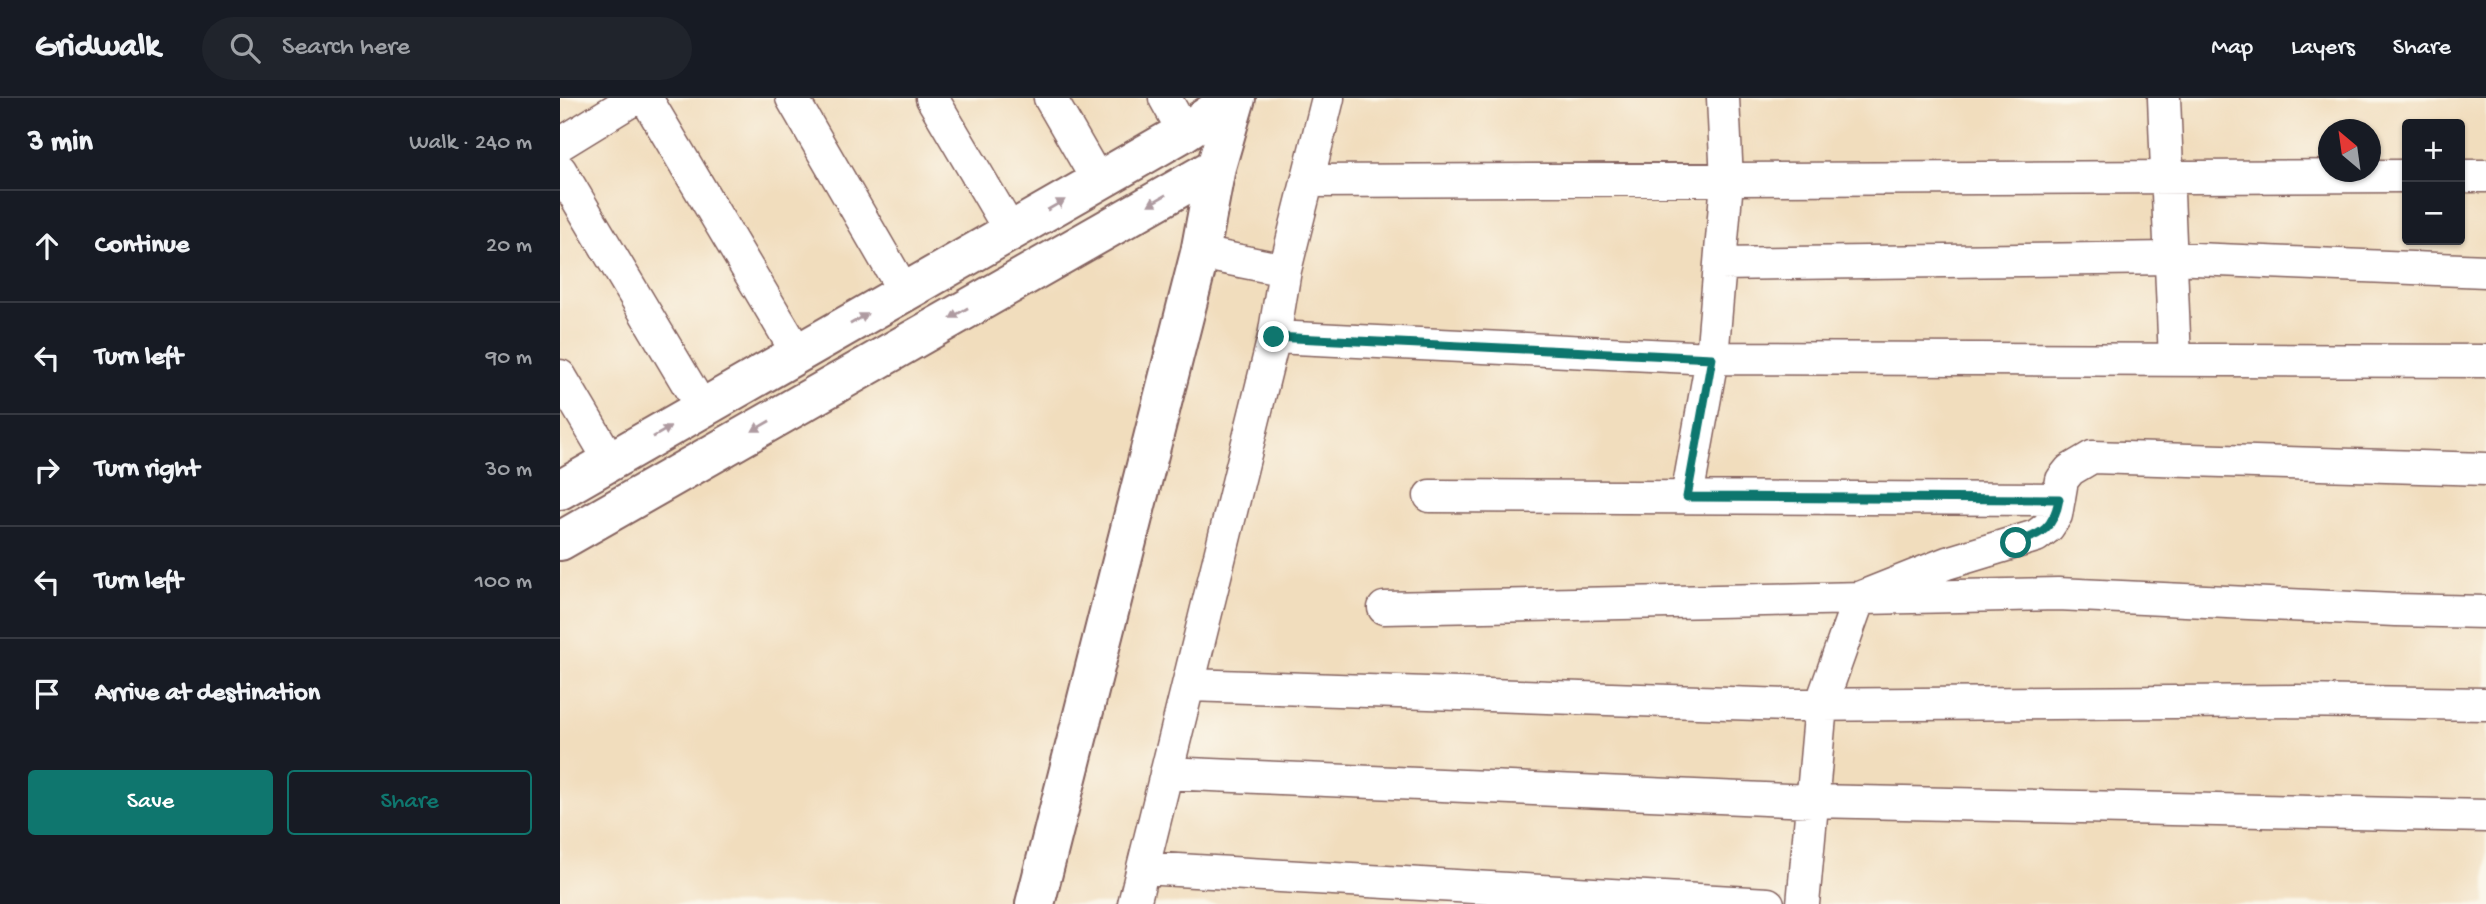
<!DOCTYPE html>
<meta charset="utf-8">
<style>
:root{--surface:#171b24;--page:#20242c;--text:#f1f3f6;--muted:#9ea1a6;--line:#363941;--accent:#0f766e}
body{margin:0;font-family:"Gochi Hand",sans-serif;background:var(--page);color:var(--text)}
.controls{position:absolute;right:21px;top:21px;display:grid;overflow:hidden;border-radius:7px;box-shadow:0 2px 5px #0004}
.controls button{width:63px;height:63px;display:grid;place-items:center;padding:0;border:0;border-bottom:2px solid var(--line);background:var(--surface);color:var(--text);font:35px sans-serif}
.compass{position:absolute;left:1758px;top:21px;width:63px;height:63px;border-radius:50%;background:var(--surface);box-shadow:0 2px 5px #0004;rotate:331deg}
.stop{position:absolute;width:21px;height:21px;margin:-16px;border:5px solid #0f766e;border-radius:50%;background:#fff}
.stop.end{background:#0f766e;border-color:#fff;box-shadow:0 2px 7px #0008}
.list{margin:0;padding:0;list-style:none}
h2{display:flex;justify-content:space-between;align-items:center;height:91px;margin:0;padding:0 28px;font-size:30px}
h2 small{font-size:23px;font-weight:400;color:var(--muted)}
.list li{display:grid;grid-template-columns:46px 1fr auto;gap:21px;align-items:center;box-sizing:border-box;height:112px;padding:0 28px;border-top:2px solid var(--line)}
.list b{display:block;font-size:26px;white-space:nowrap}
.list em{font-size:23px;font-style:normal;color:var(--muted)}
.actions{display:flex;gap:14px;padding:21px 28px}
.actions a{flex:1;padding:16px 0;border:2px solid var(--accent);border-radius:7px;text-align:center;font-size:24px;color:var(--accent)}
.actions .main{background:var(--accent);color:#fff}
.icon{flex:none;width:38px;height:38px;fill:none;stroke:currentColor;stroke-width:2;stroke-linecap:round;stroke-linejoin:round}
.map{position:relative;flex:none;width:1926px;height:806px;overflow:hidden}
header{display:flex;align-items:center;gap:42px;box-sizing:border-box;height:98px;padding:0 35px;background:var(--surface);border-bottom:2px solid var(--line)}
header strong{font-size:33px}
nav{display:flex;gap:38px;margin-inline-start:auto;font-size:24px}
.search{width:490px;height:63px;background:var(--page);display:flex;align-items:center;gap:18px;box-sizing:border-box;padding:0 24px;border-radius:38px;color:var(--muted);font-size:26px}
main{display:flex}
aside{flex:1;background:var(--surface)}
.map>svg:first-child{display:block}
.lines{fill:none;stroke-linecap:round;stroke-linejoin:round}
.minor-casing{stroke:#84625e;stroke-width:35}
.tertiary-casing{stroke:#84625e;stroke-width:42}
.minor{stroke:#fff;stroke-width:32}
.tertiary{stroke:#fff;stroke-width:38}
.oneway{fill:#ae9aa0}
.route{stroke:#0f766e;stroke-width:9}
</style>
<header>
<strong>Gridwalk</strong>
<div class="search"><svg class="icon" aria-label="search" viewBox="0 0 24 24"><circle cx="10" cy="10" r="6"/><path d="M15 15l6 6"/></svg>Search here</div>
<nav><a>Map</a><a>Layers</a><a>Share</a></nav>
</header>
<main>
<aside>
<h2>3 min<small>Walk · 240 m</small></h2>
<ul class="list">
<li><svg class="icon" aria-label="ahead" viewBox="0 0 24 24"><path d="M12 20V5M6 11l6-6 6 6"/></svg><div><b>Continue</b></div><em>20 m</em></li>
<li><svg class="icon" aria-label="left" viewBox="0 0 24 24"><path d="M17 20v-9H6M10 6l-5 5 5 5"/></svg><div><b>Turn left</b></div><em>90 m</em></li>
<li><svg class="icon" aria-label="right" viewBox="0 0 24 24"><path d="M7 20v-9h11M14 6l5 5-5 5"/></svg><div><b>Turn right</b></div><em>30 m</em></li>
<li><svg class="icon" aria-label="left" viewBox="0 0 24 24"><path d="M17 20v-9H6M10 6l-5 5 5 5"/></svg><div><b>Turn left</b></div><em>100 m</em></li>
<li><svg class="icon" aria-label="arrive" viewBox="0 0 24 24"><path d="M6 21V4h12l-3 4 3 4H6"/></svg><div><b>Arrive at destination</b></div></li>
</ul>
<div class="actions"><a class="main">Save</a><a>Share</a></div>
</aside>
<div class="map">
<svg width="1926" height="806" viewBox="0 0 1926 806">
<rect width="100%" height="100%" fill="#fbf7ec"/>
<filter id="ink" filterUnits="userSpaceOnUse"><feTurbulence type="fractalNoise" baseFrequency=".0143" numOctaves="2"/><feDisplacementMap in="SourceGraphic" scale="14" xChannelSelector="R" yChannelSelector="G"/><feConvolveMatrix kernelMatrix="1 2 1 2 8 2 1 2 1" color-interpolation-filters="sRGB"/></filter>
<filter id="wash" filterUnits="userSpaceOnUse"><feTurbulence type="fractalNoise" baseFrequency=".00686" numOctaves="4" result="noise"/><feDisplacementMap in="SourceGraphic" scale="28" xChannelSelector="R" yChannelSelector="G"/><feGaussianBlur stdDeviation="1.57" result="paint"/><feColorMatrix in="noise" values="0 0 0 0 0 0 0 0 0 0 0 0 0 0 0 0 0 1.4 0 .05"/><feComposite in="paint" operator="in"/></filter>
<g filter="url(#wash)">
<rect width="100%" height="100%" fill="#f1ddbd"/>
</g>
<g filter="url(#ink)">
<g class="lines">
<defs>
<path id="minor" d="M 86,0 L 238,256
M 232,0 L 345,195
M 372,0 L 451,134
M 490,0 L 538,83
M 605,0 L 624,34
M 1604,0 L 1615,262
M 0,46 L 75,0
M 0,72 L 142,310
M 1900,78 L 1926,78
M 747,83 C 1114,83 1481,78 1847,78
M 1160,166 L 1611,160 L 1926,173
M 725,172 L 768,0
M 714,239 L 1152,260 L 1926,263
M 0,278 L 51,364
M 870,398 L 1499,401
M 1127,399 L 1152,260 L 1167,83 L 1163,0
M 824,510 L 1498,496 L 1835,512 L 1926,514
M 628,587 L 1231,607 L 1735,603 L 1926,606
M 606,675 L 1252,703 L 1926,718
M 583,770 L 1208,806
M 574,806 L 714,239 L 725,172 L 640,155
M 1243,806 L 1261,607 L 1299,500 L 1387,465 L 1476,438 L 1488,429 L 1496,417 L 1502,382 L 1510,372 L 1532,359 L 1926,371"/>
<path id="tertiary" d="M 0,392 L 624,34 L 675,0
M 0,443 L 656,69
M 475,806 L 640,155 L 656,69 L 676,0"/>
</defs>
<use href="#minor" class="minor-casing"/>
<use href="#tertiary" class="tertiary-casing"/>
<use href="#minor" class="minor"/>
<use href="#tertiary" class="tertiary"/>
</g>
<defs><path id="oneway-solid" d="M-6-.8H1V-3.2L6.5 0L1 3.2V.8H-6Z" transform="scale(1.75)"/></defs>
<g class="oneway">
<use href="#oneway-solid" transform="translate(597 102) rotate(150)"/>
<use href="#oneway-solid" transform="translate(496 107) rotate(-30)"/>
<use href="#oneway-solid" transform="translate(399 215) rotate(150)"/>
<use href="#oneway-solid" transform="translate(299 221) rotate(-30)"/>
<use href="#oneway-solid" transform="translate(201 328) rotate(150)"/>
<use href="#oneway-solid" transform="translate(102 334) rotate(-30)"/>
</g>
</g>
<g class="lines" filter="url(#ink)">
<path class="route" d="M 714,239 L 1152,260 L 1127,399 L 1499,401 C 1494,430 1482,436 1456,445"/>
</g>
</svg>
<div class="controls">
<button>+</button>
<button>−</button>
</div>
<svg class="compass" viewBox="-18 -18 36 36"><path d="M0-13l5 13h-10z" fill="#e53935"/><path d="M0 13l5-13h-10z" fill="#9ea1a6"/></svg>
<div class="stop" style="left:1456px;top:445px"></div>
<div class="stop end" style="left:714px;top:239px"></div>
</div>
</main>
